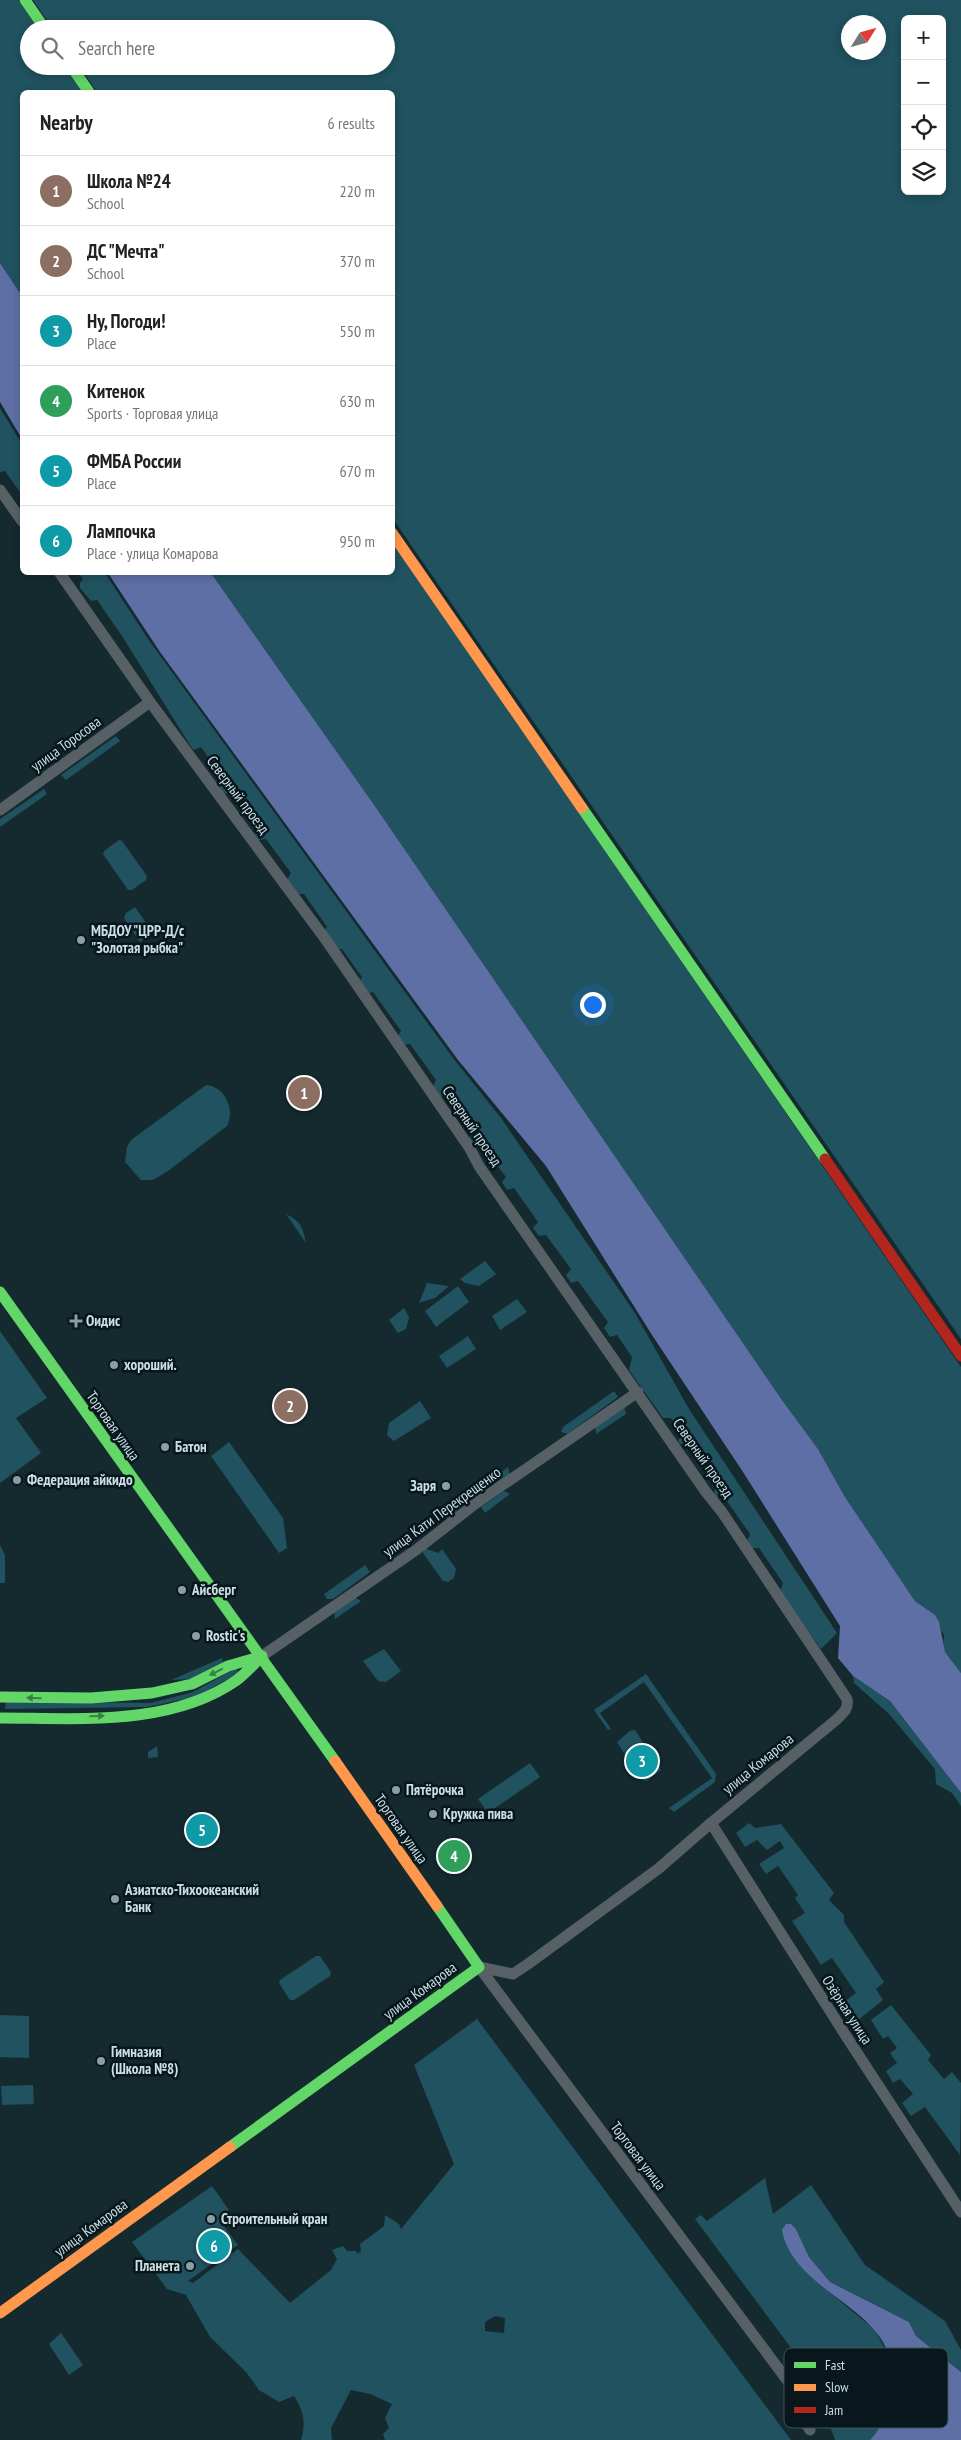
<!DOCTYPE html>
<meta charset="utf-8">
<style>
:root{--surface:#fff;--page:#f2f2f2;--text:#202124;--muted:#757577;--line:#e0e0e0;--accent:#ea580c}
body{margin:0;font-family:"PT Sans Narrow",sans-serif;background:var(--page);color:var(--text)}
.controls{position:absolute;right:15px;top:15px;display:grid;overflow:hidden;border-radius:8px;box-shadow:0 2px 8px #0003}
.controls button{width:45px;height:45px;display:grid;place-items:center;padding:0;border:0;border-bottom:1px solid var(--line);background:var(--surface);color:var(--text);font:25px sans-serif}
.compass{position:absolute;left:841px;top:15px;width:45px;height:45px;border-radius:50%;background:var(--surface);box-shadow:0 2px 8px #0003;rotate:53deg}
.you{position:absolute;left:592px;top:1004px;width:18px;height:18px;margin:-12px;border:4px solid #fff;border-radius:50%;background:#1a73e8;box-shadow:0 0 0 8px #1a73e833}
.badge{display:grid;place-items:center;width:32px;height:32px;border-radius:50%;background:var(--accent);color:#fff;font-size:16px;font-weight:700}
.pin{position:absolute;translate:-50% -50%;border:2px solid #fff;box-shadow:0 1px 5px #0006}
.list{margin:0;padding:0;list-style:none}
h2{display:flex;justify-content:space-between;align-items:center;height:65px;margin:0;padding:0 20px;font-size:21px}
h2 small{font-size:16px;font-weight:400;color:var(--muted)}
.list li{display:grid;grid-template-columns:32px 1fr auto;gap:15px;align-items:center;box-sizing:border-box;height:70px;padding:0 20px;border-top:1px solid var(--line)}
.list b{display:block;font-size:19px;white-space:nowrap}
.list p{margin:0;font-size:16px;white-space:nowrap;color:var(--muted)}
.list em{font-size:16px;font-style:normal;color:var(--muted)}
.icon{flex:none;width:28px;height:28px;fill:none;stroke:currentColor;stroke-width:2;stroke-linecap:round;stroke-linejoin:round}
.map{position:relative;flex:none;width:961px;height:2440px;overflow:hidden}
.search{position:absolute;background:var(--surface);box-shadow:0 2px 8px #0003;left:20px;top:20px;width:375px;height:55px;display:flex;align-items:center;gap:12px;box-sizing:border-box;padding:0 18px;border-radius:28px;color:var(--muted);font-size:19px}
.panel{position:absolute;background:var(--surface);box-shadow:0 2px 8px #0003;left:20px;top:90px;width:375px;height:485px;border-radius:8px}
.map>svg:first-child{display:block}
.green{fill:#20525f;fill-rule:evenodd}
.water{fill:#5d6fa5}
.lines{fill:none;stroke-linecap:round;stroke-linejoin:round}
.street{stroke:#576065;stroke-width:11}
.fast{stroke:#63d668;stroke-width:11}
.slow{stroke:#ff974d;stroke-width:11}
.jam{stroke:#b3261e;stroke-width:11}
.oneway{fill:#3a8045}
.poi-dot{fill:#8a9fa5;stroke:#07171b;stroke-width:2}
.labels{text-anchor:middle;stroke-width:5;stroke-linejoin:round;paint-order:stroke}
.street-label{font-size:15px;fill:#cadee4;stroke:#07171b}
.poi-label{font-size:15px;font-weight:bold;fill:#cadee4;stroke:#07171b;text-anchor:start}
.key{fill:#07171b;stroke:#425357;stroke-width:1}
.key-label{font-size:14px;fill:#cadee4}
</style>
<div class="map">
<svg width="961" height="2440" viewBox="0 0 961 2440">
<rect width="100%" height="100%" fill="#142a2f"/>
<path class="green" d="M 0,0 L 18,0 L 38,29 L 29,29 L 29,66 L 64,66 L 82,92 L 22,92 L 22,296 L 0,263 Z
M 33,0 L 961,0 L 961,1339 L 393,519 L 392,92 L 97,92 L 79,66 L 386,66 L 386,29 L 53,29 ZM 905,19 L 942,19 L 942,191 L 905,191 ZM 848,22 L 878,22 L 878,52 L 848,52 Z
M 0,408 L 22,444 L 22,495 L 5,471 L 0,472 Z
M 393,543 L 961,1367 L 961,1673 L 945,1652 L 943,1645 L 944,1635 L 928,1610 L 915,1601 L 845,1497 L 818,1449 L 782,1400 L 377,809 L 211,573 L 392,572 Z
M 78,573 L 105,573 L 148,639 L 453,1058 L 501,1118 L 635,1313 L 689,1409 L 837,1633 L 821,1649 L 780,1592 L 783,1583 L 759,1548 L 751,1548 L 747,1542 L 750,1534 L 724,1497 L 716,1497 L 714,1494 L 716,1485 L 688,1444 L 680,1444 L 678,1441 L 682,1435 L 671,1418 L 663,1418 L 629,1370 L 632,1357 L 617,1335 L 610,1337 L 604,1328 L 608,1322 L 578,1281 L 571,1283 L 566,1275 L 571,1269 L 546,1235 L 539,1236 L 533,1228 L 538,1222 L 514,1188 L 507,1190 L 502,1182 L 506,1177 L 481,1144 L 474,1147 L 469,1138 L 473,1132 L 446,1095 L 440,1097 L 433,1086 L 436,1080 L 410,1044 L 403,1045 L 397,1037 L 401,1031 L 373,992 L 366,994 L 359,983 L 362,977 L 342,949 L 336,950 L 322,932 L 327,927 L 304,894 L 297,894 L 287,880 L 291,873 L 266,839 L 258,840 L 253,833 L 258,827 L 232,793 L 224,794 L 218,784 L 222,777 L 201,747 L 193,750 L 122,636 L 97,600 L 91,601 L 80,588 L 80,583 L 83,579 Z
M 116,736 L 120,741 L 66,780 L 61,775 Z
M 44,789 L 47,794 L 0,827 L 0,819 Z
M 119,840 L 122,841 L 147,876 L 146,880 L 132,890 L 128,890 L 103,854 L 104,851 Z
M 135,907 L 153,933 L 140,942 L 124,918 L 126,913 Z
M 206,1085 C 226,1087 235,1110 227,1126 L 168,1171 L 153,1180 L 141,1180 L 125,1162 L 127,1147 L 131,1140 Z
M 286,1214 C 301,1222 302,1225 306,1243 Z
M 485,1261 L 496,1274 L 479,1286 L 465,1283 L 460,1279 Z
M 427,1283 L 449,1286 L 435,1298 L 419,1303 Z
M 458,1286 L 469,1302 L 436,1327 L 425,1311 Z
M 517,1299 L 527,1312 L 500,1330 L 492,1316 Z
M 404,1308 L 409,1317 L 406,1329 L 398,1333 L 389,1320 Z
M 0,1331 L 47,1398 L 16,1418 L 41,1453 L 0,1483 Z
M 468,1336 L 476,1349 L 447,1368 L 439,1356 Z
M 614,1391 L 618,1397 L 567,1434 L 561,1432 L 563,1427 Z
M 420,1401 L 431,1418 L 394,1441 L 387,1435 L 389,1423 Z
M 624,1406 L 626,1414 L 596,1434 L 595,1426 Z
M 229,1442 L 283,1518 L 287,1548 L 279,1553 L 211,1456 Z
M 508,1467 L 510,1475 L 495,1486 L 489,1481 Z
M 480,1484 L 483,1491 L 473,1498 L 469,1492 Z
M 504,1491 L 510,1494 L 485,1513 L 481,1507 Z
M 463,1496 L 468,1502 L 446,1519 L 436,1515 Z
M 0,1545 L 5,1555 L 5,1583 L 0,1583 Z
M 424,1548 L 438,1553 L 442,1549 L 456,1569 L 454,1578 L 448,1582 L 443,1581 L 423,1553 Z
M 365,1565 L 370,1572 L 333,1599 L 327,1599 L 324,1594 Z
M 354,1597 L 361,1601 L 335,1619 L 334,1611 Z
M 384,1649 L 401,1671 L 386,1682 L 378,1681 L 363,1661 Z
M 222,1658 L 223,1662 L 190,1679 L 171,1680 Z
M 236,1668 L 239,1673 L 195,1697 L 147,1707 L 5,1709 L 6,1701 L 151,1703 L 193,1692 Z
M 646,1674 L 716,1774 L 715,1782 L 674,1812 L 669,1808 L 712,1778 L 644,1682 L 600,1713 L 611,1729 L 608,1730 L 594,1710 Z
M 853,1676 L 890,1701 L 961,1793 L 961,1806 L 952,1793 L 936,1784 L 935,1769 L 889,1714 L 854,1683 Z
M 635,1730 L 661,1770 L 647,1781 L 641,1780 L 617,1742 L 630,1731 Z
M 157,1746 L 158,1757 L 148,1758 L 148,1752 Z
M 530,1763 L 540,1777 L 488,1813 L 478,1799 Z
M 749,1823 L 755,1828 L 781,1824 L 834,1893 L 829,1900 L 844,1915 L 844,1922 L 884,1982 L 876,1989 L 883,2000 L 851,2026 L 838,2006 L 856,1993 L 832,1958 L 821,1965 L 792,1921 L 805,1913 L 795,1898 L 798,1895 L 778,1866 L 766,1874 L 759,1864 L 784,1848 L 780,1841 L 767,1850 L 757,1840 L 745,1847 L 736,1833 Z
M 316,1956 L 320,1956 L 331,1972 L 330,1976 L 294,2000 L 290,2000 L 279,1983 L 280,1980 Z
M 891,2005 L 931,2055 L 928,2060 L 944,2079 L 952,2072 L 961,2083 L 960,2155 L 925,2107 L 911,2116 L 902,2103 L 913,2094 L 900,2079 L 893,2083 L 886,2071 L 897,2063 L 890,2053 L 897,2048 L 888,2036 L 883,2039 L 871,2020 Z
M 0,2015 L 29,2016 L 29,2058 L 0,2057 Z
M 477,2019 L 791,2440 L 385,2440 L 383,2434 L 389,2428 L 385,2418 L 392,2404 L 370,2394 L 351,2390 L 331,2428 L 332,2440 L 301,2440 C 306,2422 304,2412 294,2396 L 279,2402 L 259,2390 L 246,2372 L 210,2337 L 186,2295 L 167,2289 L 132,2242 L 212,2186 L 229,2210 L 218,2218 L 238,2245 L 188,2281 L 193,2283 L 238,2249 L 290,2303 L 331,2270 L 337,2259 L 332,2250 L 343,2246 L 347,2251 L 356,2251 L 357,2254 L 361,2251 L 360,2244 L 384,2226 L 385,2215 L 399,2224 L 401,2229 L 454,2164 L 414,2065 ZM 495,2316 L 505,2318 L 504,2333 L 485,2331 L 485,2322 Z
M 33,2085 L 34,2104 L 2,2105 L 1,2086 Z
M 765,2178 L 773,2214 L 811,2185 L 865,2265 L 945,2321 L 961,2350 L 961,2372 L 916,2336 L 909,2322 L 830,2282 L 809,2257 L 796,2229 L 786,2224 L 834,2296 L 875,2330 L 888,2354 L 884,2405 L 879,2433 L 870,2440 L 835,2440 L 812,2376 L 695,2219 L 701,2215 L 707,2221 Z
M 61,2333 L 83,2365 L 69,2375 L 49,2344 Z"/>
<path class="water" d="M 0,263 L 22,296 L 22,439 L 0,402 Z
M 108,573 L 211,573 L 377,809 L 782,1400 L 818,1449 L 845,1497 L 915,1601 L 935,1615 L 939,1622 L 945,1652 L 961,1673 L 961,1793 L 890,1701 L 853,1676 L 838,1658 L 840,1626 L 743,1472 L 652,1335 L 546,1166 L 458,1060 L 160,652 Z
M 786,2224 L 791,2224 L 796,2229 L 809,2257 L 830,2282 L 909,2322 L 916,2336 L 961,2372 L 961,2440 L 870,2440 C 883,2429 884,2411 885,2395 C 886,2383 891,2363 888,2353 C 872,2305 792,2286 782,2230 Z"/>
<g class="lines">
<path class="street" d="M 0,490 L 22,521
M 59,572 L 150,702 L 326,940 L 469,1147 L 479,1166 L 706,1492 L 722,1512 L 847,1699 C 849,1709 843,1713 836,1720 L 711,1823 L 658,1869 L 528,1964 L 513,1974 L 479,1967
M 0,810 L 150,702
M 262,1656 L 416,1550 L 475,1504 L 638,1392
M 711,1823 L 846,2036 L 961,2212
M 479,1967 L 790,2384 L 805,2422 L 810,2430"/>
<path class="fast" d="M 25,0 L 45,29
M 71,66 L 89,92
M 582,808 L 825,1159
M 0,1292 L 335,1761
M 0,1697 L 91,1698 L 152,1693 L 192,1684 L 228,1666 L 259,1657
M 0,1718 C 78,1718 170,1727 237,1680 C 246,1673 254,1664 262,1656
M 230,2147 L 479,1967 L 437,1906"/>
<path class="slow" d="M 392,533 L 582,808
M 335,1761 L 437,1906
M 0,2313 L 230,2147"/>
<path class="jam" d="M 825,1159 L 961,1356"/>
</g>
<defs><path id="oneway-solid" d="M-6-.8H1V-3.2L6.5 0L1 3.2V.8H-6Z" transform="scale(1.25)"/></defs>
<g class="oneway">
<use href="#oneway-solid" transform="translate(216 1672) rotate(154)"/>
<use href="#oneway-solid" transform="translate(34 1698) rotate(-179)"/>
<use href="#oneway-solid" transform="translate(97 1716) rotate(-1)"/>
</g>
<g class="poi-dot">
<circle cx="81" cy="940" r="5"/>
<path d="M73.5 1313.5h5v5h5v5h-5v5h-5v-5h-5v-5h5z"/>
<circle cx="114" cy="1365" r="5"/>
<circle cx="165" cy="1447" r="5"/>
<circle cx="17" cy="1480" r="5"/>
<circle cx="446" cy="1486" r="5"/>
<circle cx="182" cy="1590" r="5"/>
<circle cx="196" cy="1636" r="5"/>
<circle cx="396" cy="1790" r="5"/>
<circle cx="433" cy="1814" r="5"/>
<circle cx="115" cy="1899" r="5"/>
<circle cx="101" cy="2061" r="5"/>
<circle cx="211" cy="2219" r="5"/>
<circle cx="190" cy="2266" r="5"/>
</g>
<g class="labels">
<g class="street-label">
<text transform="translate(66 744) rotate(-36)" y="5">улица Торосова</text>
<text transform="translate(238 795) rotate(53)" y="5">Северный проезд</text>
<text transform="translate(472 1126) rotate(56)" y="5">Северный проезд</text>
<text transform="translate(113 1426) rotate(55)" y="5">Торговая улица</text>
<text transform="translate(703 1458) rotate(55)" y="5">Северный проезд</text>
<text transform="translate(442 1512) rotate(-36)" y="5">улица Кати Перекрещенко</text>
<text transform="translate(758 1764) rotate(-39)" y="5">улица Комарова</text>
<text transform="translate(401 1829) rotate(55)" y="5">Торговая улица</text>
<text transform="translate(420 1991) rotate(-36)" y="5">улица Комарова</text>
<text transform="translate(847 2010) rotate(57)" y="5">Озёрная улица</text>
<text transform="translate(638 2156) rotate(53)" y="5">Торговая улица</text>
<text transform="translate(91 2228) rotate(-36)" y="5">улица Комарова</text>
</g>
<g class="poi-label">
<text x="91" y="936">МБДОУ "ЦРР-Д/с<tspan x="91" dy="17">"Золотая рыбка"</tspan></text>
<text x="86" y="1326">Оидис</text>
<text x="124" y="1370">хороший.</text>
<text x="175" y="1452">Батон</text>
<text x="27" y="1485">Федерация айкидо</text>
<text x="436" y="1491" text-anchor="end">Заря</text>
<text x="192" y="1595">Айсберг</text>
<text x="206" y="1641">Rostic's</text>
<text x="406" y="1795">Пятёрочка</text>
<text x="443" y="1819">Кружка пива</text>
<text x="125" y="1895">Азиатско-Тихоокеанский<tspan x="125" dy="17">Банк</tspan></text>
<text x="111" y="2057">Гимназия<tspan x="111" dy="17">(Школа №8)</tspan></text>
<text x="221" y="2224">Строительный кран</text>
<text x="180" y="2271" text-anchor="end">Планета</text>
</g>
</g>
<rect x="784" y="2348" width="164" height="80" rx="8" class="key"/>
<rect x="794" y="2362" width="22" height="6" fill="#63d668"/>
<rect x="794" y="2384" width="22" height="7" fill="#ff974d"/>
<rect x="794" y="2407" width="22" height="6" fill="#b3261e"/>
<g class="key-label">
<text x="825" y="2370">Fast</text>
<text x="825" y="2392">Slow</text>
<text x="825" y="2415">Jam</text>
</g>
</svg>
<div class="controls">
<button>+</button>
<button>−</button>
<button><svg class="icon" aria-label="locate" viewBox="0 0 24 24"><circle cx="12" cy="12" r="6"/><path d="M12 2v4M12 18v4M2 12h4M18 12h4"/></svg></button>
<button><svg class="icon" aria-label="layers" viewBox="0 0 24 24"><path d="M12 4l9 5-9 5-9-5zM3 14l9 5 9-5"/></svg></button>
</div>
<svg class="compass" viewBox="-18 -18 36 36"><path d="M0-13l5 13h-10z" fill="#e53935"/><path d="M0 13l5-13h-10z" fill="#757577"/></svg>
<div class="you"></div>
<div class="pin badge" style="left:304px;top:1093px;background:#8d6e63">1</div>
<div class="pin badge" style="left:290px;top:1406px;background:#8d6e63">2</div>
<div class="pin badge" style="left:642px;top:1761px;background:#0f9aa8">3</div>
<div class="pin badge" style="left:454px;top:1856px;background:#2e9e5b">4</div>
<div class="pin badge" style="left:202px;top:1830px;background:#0f9aa8">5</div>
<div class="pin badge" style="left:214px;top:2246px;background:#0f9aa8">6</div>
<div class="search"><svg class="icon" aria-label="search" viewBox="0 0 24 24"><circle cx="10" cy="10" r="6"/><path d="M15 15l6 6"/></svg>Search here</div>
<section class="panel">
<h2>Nearby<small>6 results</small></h2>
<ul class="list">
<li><span class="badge" style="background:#8d6e63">1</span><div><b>Школа №24</b><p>School</p></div><em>220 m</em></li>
<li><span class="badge" style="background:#8d6e63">2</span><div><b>ДС &quot;Мечта&quot;</b><p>School</p></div><em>370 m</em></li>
<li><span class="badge" style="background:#0f9aa8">3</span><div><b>Ну, Погоди!</b><p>Place</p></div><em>550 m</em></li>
<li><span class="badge" style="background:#2e9e5b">4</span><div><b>Китенок</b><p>Sports · Торговая улица</p></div><em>630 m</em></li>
<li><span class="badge" style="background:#0f9aa8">5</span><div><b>ФМБА России</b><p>Place</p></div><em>670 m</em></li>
<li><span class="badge" style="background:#0f9aa8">6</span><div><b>Лампочка</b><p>Place · улица Комарова</p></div><em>950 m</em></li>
</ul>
</section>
</div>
